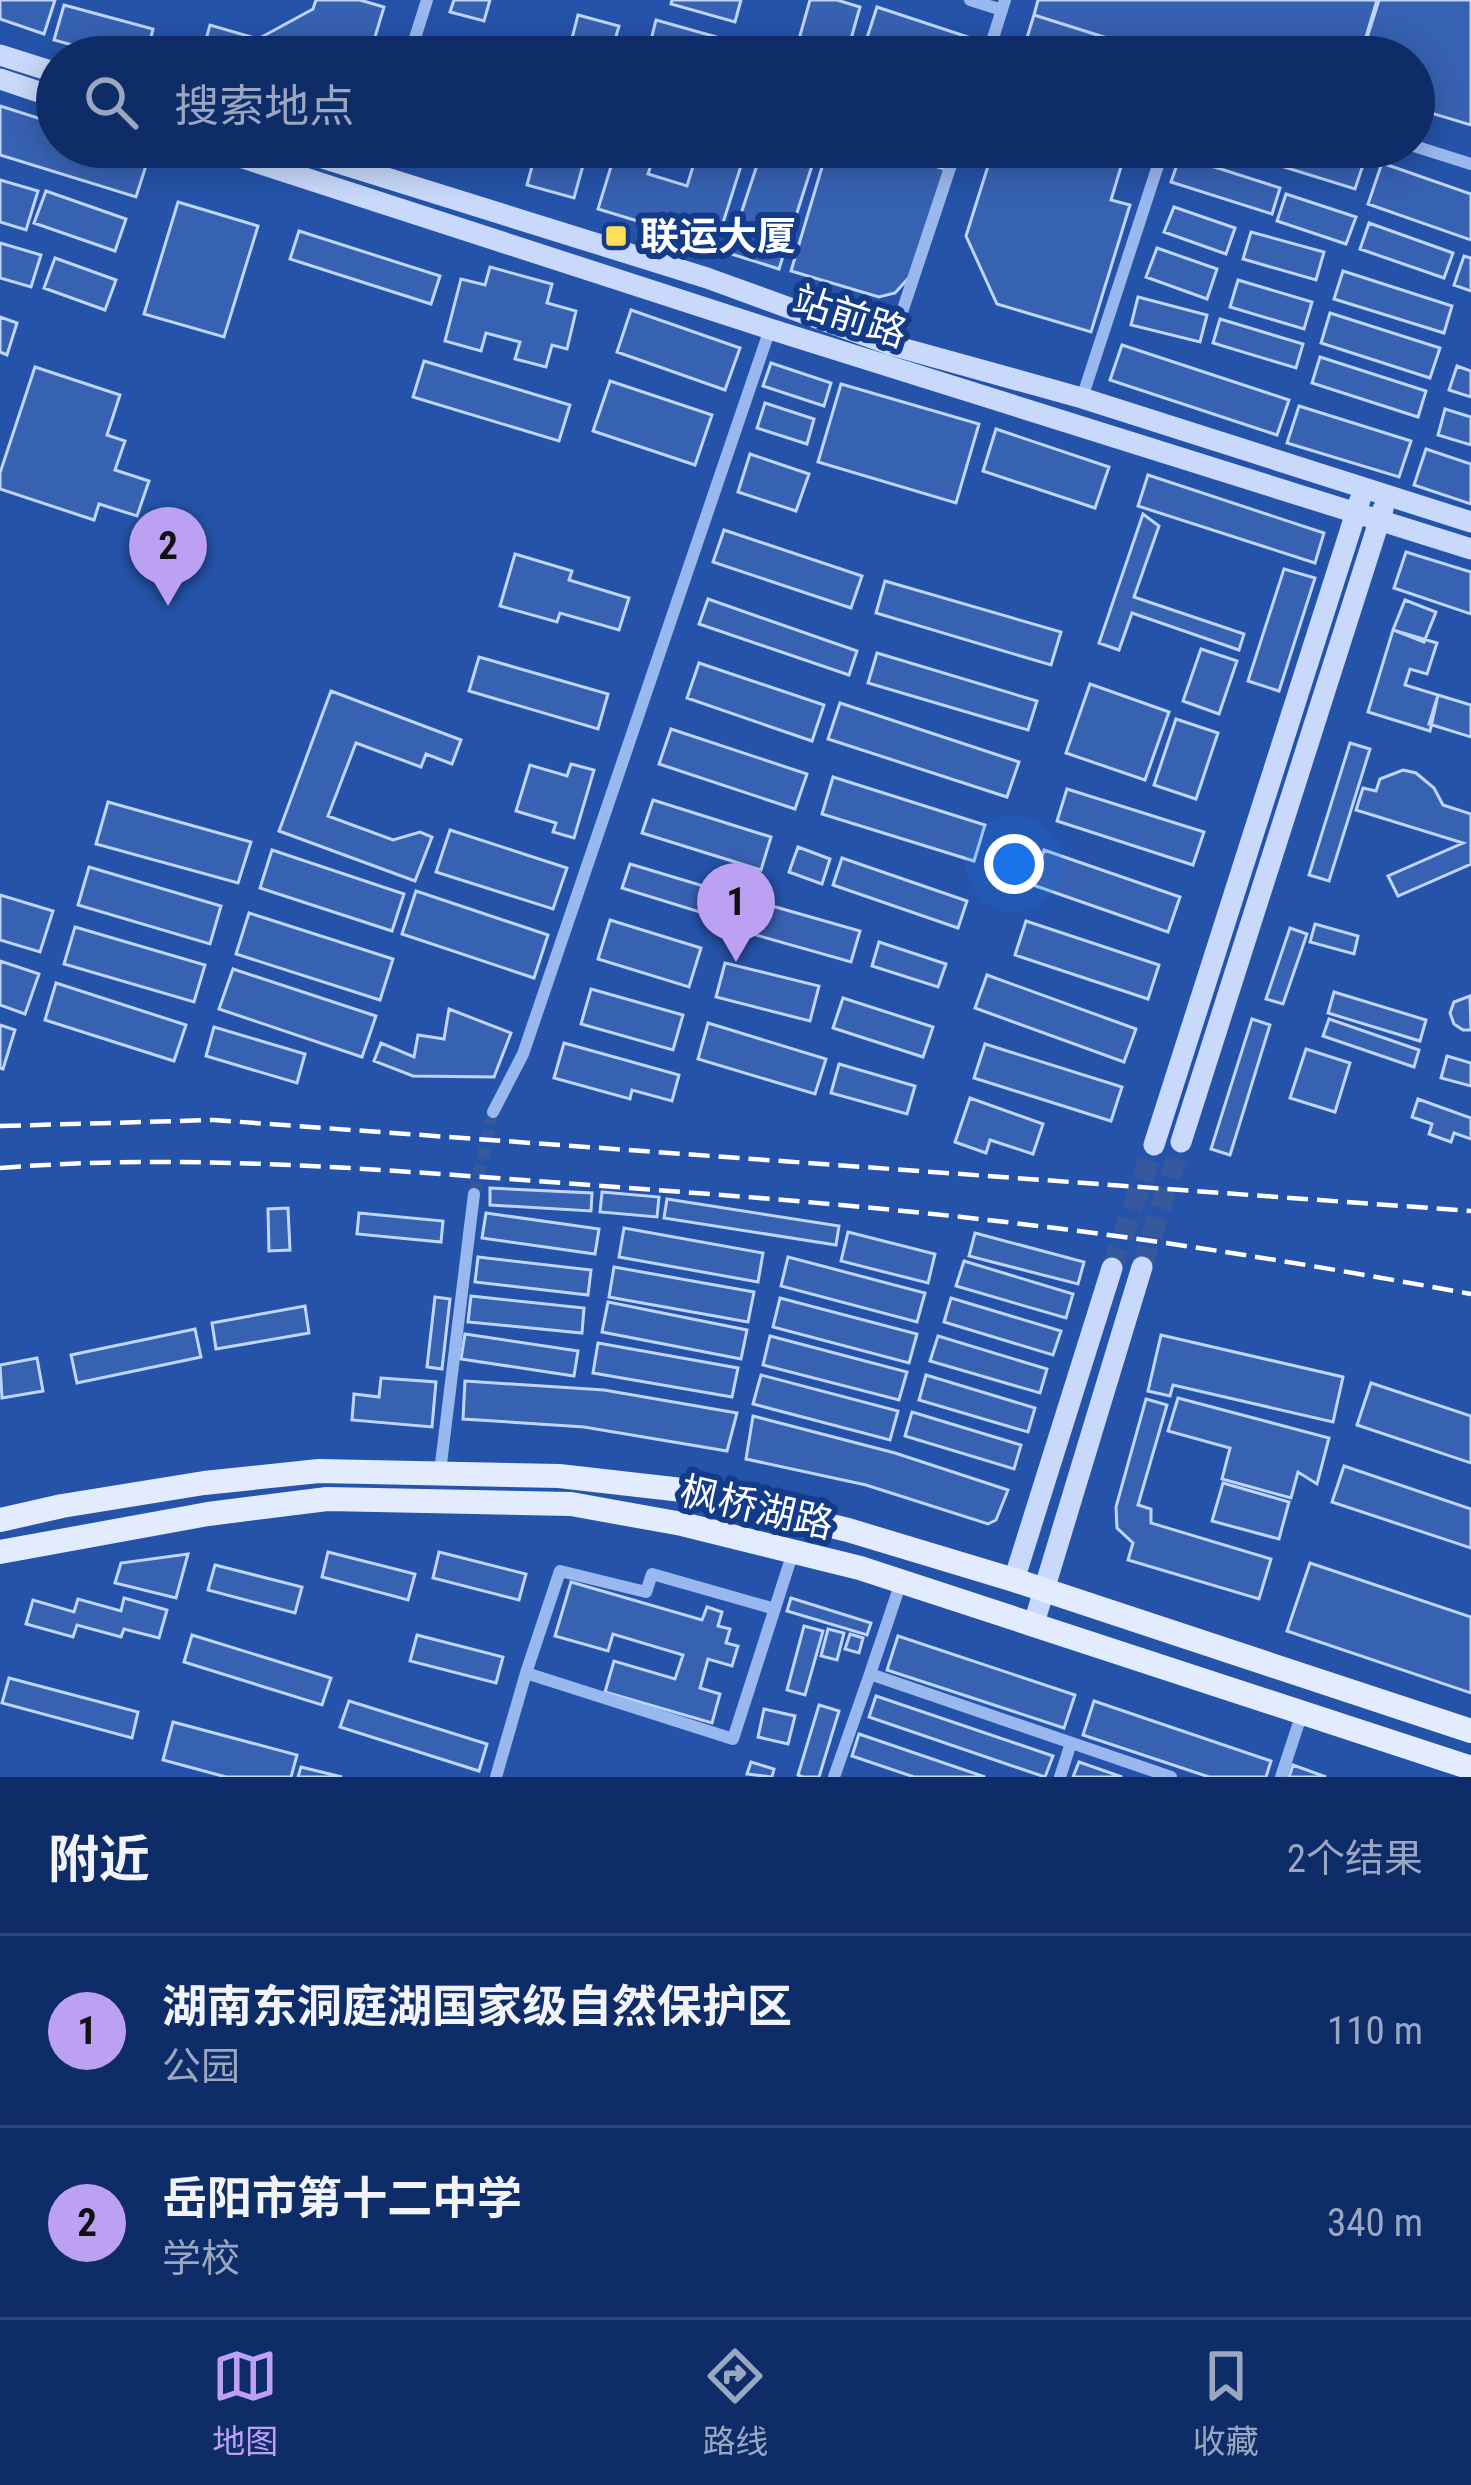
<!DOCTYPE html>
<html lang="zh">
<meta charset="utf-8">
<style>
:root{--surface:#0e2c68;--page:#17346e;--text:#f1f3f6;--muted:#9ba7c0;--line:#2e487c;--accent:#bca0f2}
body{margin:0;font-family:"Roboto Condensed","Noto Sans SC",sans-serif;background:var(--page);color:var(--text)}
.you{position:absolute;left:1014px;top:864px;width:42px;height:42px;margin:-30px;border:9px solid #fff;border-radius:50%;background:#1a73e8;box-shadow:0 0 0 18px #1a73e833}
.badge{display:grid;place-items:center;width:78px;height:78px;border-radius:50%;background:var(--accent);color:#111;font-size:39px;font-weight:700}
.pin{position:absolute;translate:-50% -99px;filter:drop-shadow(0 3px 6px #0008)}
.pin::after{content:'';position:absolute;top:63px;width:42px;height:36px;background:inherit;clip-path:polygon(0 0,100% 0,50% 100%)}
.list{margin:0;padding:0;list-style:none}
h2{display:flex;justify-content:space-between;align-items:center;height:156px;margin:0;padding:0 48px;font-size:51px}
h2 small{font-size:39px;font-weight:400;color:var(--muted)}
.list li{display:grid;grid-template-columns:78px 1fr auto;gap:36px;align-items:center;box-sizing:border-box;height:192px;padding:0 48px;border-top:3px solid var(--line)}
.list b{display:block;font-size:45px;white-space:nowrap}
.list p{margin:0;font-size:39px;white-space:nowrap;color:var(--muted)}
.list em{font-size:39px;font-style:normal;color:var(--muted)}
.icon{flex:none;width:66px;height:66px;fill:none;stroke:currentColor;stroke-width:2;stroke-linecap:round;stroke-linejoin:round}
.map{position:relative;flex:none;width:1471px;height:1777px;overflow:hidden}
.search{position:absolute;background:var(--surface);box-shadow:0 6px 30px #0003;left:36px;right:36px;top:36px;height:132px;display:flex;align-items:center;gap:30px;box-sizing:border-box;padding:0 42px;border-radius:66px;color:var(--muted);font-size:45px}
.sheet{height:540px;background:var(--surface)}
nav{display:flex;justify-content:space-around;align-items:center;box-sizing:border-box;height:168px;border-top:3px solid var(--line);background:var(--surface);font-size:33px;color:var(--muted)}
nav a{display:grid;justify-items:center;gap:6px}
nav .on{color:var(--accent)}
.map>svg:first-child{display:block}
.green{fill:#2553a9;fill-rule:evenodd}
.building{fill:#3762b2;stroke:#c0d5fc;stroke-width:3}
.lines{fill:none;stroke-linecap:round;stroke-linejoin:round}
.street-tunnel{stroke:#36589c;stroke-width:12;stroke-dasharray:12 6;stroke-linecap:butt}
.secondary-tunnel{stroke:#36589c;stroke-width:21;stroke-dasharray:21 10;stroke-linecap:butt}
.street{stroke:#9ab8f0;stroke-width:12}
.secondary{stroke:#c8d9fb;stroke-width:21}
.primary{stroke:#e3ebff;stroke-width:24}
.rail{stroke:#fff;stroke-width:4.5;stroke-dasharray:21 9;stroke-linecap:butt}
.poi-dot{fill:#ffe059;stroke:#133b8a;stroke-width:4.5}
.labels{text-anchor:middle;stroke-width:12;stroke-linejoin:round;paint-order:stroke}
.poi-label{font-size:39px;font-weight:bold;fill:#fff;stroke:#133b8a;text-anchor:start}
.street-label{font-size:39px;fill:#fff;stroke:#133b8a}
</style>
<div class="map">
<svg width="1471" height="1777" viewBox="0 0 1471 1777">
<rect width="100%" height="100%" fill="#133b8a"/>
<path class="green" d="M 0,0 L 1471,0 L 1471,1777 L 0,1777 ZM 57,57 L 1414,57 L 1414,147 L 57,147 Z"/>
<path class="building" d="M 0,0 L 55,0 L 44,34 L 0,19 Z
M 316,0 L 360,0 L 384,7 L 369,57 L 201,57 L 210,25 L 258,39 L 313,9 Z
M 454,0 L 490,0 L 484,21 L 450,12 Z
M 672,0 L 741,0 L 735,22 L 671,4 Z
M 810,0 L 837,0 L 860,7 L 847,53 L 799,39 Z
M 1038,0 L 1379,0 L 1361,57 L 1167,57 L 1034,15 Z
M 1377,0 L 1471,0 L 1471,125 L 1414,108 L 1414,57 L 1360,57 Z
M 64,5 L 153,29 L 146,57 L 116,57 L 54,40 Z
M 877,7 L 983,42 L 978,57 L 893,57 L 864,47 Z
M 578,15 L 619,26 L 610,57 L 578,57 L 568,54 Z
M 1034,15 L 1155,53 L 1154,57 L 1021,57 Z
M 656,20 L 731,41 L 726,57 L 647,56 Z
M 731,41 L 771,53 L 770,57 L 726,57 Z
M 446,45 L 486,57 L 443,57 Z
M 0,106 L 57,124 L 57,147 L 131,147 L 150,153 L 136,197 L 0,155 Z
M 493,147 L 528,147 L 525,157 Z
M 537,147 L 585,158 L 574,198 L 527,185 Z
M 617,147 L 657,147 L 648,174 L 687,186 L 699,147 L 747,147 L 716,245 L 598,209 Z
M 763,147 L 818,147 L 779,269 L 728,253 Z
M 828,147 L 872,147 L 945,169 L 914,272 L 895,293 L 879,297 L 791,271 Z
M 911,147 L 948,147 L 941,166 L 908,155 Z
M 994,147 L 1127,147 L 1111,200 L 1130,205 L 1091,332 L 997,304 L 966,236 Z
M 1220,147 L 1349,147 L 1367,153 L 1355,189 Z
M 1180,156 L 1280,188 L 1272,214 L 1171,182 Z
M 1382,163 L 1471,194 L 1471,240 L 1368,204 Z
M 0,180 L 38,191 L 26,230 L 0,222 Z
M 46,191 L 126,219 L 115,251 L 34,223 Z
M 1286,194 L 1356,217 L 1346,244 L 1277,221 Z
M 178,202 L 258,226 L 224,337 L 144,314 Z
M 1174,207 L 1235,228 L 1226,254 L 1164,232 Z
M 1369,223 L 1453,253 L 1444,278 L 1360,249 Z
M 299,231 L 440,276 L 431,304 L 290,259 Z
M 1251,232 L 1324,252 L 1316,280 L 1243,259 Z
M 0,243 L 41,255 L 31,287 L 0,278 Z
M 1157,248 L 1217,269 L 1207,299 L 1146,277 Z
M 1464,256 L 1471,258 L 1471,291 L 1454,285 Z
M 55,258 L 116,280 L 105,310 L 44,288 Z
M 490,267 L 552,284 L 547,303 L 576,311 L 567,349 L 552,345 L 546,367 L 515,359 L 520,342 L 486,333 L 481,351 L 445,341 L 461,279 L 485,285 Z
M 1343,271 L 1452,306 L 1444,333 L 1334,299 Z
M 1238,280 L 1312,302 L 1304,329 L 1230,307 Z
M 1138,297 L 1207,315 L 1200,342 L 1131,325 Z
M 631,310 L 740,348 L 725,390 L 617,352 Z
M 1330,313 L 1440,348 L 1430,378 L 1321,343 Z
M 0,317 L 17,323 L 7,355 L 0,352 Z
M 1220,319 L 1303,344 L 1296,368 L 1213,343 Z
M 1122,345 L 1289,400 L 1277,435 L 1110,380 Z
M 1320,357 L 1426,391 L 1418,417 L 1312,383 Z
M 424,361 L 570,405 L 559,441 L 413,397 Z
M 771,363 L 831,383 L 824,406 L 763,386 Z
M 1457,366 L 1471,371 L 1471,397 L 1449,390 Z
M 35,367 L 120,395 L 107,435 L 125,441 L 115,470 L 149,481 L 137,516 L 99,504 L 94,520 L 0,489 L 0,473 Z
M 610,381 L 712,415 L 695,465 L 593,431 Z
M 841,384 L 979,424 L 956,503 L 818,462 Z
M 765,403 L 814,419 L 807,444 L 757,428 Z
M 1299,406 L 1411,441 L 1399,477 L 1287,443 Z
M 1445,409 L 1471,417 L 1471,445 L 1438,435 Z
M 996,429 L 1109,467 L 1095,508 L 983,471 Z
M 1426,449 L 1471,464 L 1471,504 L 1414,485 Z
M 750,454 L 809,474 L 796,511 L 738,492 Z
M 1148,475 L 1324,533 L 1315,563 L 1138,506 Z
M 1143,514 L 1159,526 L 1134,597 L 1244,634 L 1239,650 L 1132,613 L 1119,650 L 1099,643 Z
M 724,530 L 862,576 L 851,608 L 713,562 Z
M 1406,552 L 1471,572 L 1471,614 L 1394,588 Z
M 515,554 L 572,571 L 569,580 L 629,598 L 619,630 L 560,613 L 557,622 L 500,606 Z
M 1284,569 L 1315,578 L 1279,691 L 1248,681 Z
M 885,581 L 1061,632 L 1051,665 L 876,613 Z
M 708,599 L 857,651 L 849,675 L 699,624 Z
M 1405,600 L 1436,612 L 1424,642 L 1393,630 Z
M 1393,630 L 1437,643 L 1427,674 L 1410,669 L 1405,685 L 1438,695 L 1430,731 L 1368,712 Z
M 1201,649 L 1237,661 L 1219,714 L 1183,701 Z
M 877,653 L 1037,701 L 1028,730 L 868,683 Z
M 479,657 L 608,694 L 598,729 L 469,691 Z
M 699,663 L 824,705 L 812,741 L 687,698 Z
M 1090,684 L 1169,712 L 1145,780 L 1066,753 Z
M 331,691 L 461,740 L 452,764 L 426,754 L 421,767 L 356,743 L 328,816 L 393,840 L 420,832 L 432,837 L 415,881 L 279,831 Z
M 1438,695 L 1471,705 L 1471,737 L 1429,724 Z
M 840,703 L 1019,762 L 1007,797 L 828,739 Z
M 1176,719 L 1218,733 L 1196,799 L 1154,785 Z
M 671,729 L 807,774 L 795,809 L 659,764 Z
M 1350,743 L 1370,749 L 1329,881 L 1309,875 Z
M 571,764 L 594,770 L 574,838 L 553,832 L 556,823 L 516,811 L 530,765 L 567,776 Z
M 1403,770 L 1416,773 L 1434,788 L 1443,805 L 1471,814 L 1471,864 L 1398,896 L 1388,876 L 1463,843 L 1356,810 L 1363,788 L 1376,791 L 1380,779 Z
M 833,777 L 985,825 L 974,861 L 822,814 Z
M 1067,789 L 1204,832 L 1193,865 L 1057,821 Z
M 653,800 L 771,837 L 761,870 L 642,833 Z
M 108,802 L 251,842 L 238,883 L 96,844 Z
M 450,830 L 567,868 L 553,909 L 436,872 Z
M 798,847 L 830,859 L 822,884 L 789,872 Z
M 272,850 L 404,894 L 392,931 L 260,888 Z
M 1044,850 L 1180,897 L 1168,932 L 1033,885 Z
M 842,858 L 967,901 L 958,928 L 833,885 Z
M 630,864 L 740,897 L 732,922 L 622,888 Z
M 89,867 L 221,906 L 210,944 L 78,905 Z
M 416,891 L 548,935 L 534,978 L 402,934 Z
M 0,895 L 53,911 L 40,952 L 0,940 Z
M 758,902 L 860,931 L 851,962 L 749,933 Z
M 249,913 L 393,959 L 380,1000 L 236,954 Z
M 610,920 L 701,948 L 689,987 L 598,959 Z
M 1026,921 L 1159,965 L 1148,999 L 1015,955 Z
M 1315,924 L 1358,936 L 1354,954 L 1310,942 Z
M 75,927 L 205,965 L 194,1002 L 64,964 Z
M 1290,928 L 1307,934 L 1283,1004 L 1266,999 Z
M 879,942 L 946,964 L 938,987 L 872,966 Z
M 0,961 L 39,974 L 25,1014 L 0,1005 Z
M 725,963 L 819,986 L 810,1021 L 716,997 Z
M 233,969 L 376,1016 L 362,1057 L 219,1009 Z
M 987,975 L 1136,1029 L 1124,1062 L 975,1008 Z
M 56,983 L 186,1025 L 174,1061 L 45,1020 Z
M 591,989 L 683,1015 L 673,1050 L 581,1024 Z
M 1334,992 L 1426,1020 L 1420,1041 L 1328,1013 Z
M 1470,996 L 1471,1030 L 1463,1030 L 1454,1024 L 1450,1013 L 1454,1002 Z
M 843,998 L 933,1027 L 923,1057 L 833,1028 Z
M 449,1009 L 511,1033 L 494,1077 L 413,1076 L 374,1061 L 381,1043 L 414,1057 L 418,1035 L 444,1039 Z
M 1252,1019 L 1270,1025 L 1230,1155 L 1211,1149 Z
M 1329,1019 L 1419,1050 L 1414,1067 L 1323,1036 Z
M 708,1023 L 826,1059 L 815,1094 L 698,1059 Z
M 0,1025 L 15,1030 L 3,1069 L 0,1068 Z
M 214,1027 L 305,1054 L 297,1083 L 206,1056 Z
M 564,1043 L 679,1075 L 672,1101 L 632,1090 L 630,1099 L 554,1078 Z
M 985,1044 L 1122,1087 L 1111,1121 L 974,1078 Z
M 1306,1049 L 1350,1063 L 1335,1112 L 1290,1098 Z
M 1447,1056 L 1471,1063 L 1471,1086 L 1441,1078 Z
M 839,1064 L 915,1086 L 907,1114 L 831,1093 Z
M 970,1098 L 1043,1124 L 1033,1154 L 990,1140 L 986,1153 L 955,1142 Z
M 1418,1099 L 1471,1118 L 1471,1139 L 1454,1133 L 1451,1142 L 1429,1134 L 1432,1124 L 1412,1117 Z
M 490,1188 L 592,1193 L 591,1211 L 490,1205 Z
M 602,1192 L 659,1197 L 657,1217 L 600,1212 Z
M 667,1199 L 839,1226 L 836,1245 L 664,1218 Z
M 288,1208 L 290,1250 L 269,1251 L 268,1209 Z
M 359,1213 L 443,1221 L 441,1242 L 357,1234 Z
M 486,1213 L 599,1229 L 595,1254 L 482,1238 Z
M 624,1228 L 763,1253 L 758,1282 L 619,1257 Z
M 848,1232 L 935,1254 L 928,1283 L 841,1261 Z
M 975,1233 L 1084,1262 L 1078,1284 L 969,1256 Z
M 478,1257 L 591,1270 L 588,1295 L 475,1282 Z
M 788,1257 L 925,1293 L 917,1322 L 781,1286 Z
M 964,1261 L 1073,1294 L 1066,1318 L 956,1286 Z
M 614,1267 L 754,1292 L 748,1322 L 609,1297 Z
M 471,1296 L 584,1308 L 582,1333 L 468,1322 Z
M 435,1297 L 450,1299 L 442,1369 L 427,1367 Z
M 780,1298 L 917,1334 L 909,1363 L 773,1327 Z
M 951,1298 L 1061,1331 L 1053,1355 L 944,1322 Z
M 608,1302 L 747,1330 L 741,1359 L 602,1332 Z
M 305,1306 L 309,1333 L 216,1349 L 212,1323 Z
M 195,1329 L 201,1357 L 77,1383 L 71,1355 Z
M 465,1334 L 578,1351 L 574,1376 L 461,1359 Z
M 1161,1335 L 1343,1377 L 1333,1422 L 1173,1385 L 1170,1396 L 1148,1391 Z
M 770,1336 L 907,1372 L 899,1400 L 763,1365 Z
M 938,1336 L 1047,1369 L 1040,1393 L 930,1361 Z
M 598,1343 L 738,1368 L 732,1397 L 593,1373 Z
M 37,1358 L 43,1391 L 2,1398 L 0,1365 Z
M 761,1375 L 898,1411 L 890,1440 L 753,1404 Z
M 926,1375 L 1035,1408 L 1028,1432 L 919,1400 Z
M 381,1378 L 436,1382 L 432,1427 L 352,1420 L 354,1394 L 379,1397 Z
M 465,1381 L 604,1390 L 737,1413 L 727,1451 L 584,1427 L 463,1419 Z
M 1371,1383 L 1471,1416 L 1471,1463 L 1357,1425 Z
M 1178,1398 L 1329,1438 L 1317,1484 L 1298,1472 L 1291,1498 L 1222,1479 L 1230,1448 L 1168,1431 Z
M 1146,1399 L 1167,1405 L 1138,1505 L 1151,1509 L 1151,1523 L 1271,1559 L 1259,1599 L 1128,1560 L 1133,1543 L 1117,1528 L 1116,1507 Z
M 912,1412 L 1021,1445 L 1014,1469 L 905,1436 Z
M 753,1416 L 895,1453 L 1008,1490 L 996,1520 L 988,1524 L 866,1485 L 746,1459 Z
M 1344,1466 L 1471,1509 L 1471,1548 L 1332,1502 Z
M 1223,1483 L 1289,1502 L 1279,1539 L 1212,1521 Z
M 328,1552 L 415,1574 L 408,1600 L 322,1577 Z
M 439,1552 L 526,1574 L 519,1600 L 433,1578 Z
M 188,1554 L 176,1598 L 115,1583 L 121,1563 Z
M 1310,1563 L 1471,1617 L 1471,1693 L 1287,1631 Z
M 215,1565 L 302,1587 L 295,1613 L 208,1590 Z
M 571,1582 L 702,1620 L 707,1607 L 722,1612 L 718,1626 L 730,1629 L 726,1643 L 738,1646 L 732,1666 L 708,1659 L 700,1688 L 720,1694 L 712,1723 L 605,1692 L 614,1661 L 675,1679 L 683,1655 L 613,1634 L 608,1651 L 555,1636 Z
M 124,1598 L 167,1610 L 159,1638 L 124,1629 L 121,1637 L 77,1625 L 73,1637 L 26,1624 L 33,1600 L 74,1612 L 78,1599 L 121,1611 Z
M 791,1598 L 871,1623 L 867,1635 L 787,1611 Z
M 804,1626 L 823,1631 L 805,1695 L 787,1690 Z
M 828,1629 L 844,1633 L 837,1660 L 821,1656 Z
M 850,1634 L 863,1638 L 859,1653 L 845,1649 Z
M 192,1635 L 331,1678 L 322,1705 L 184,1662 Z
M 417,1635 L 503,1657 L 496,1683 L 410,1661 Z
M 898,1636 L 1075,1695 L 1064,1728 L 887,1670 Z
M 9,1678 L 138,1712 L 132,1738 L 2,1703 Z
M 876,1696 L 1053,1756 L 1045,1777 L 869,1717 Z
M 349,1701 L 487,1744 L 479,1771 L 340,1727 Z
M 1094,1701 L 1271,1761 L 1266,1777 L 1209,1777 L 1083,1735 Z
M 819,1705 L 839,1711 L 819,1777 L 803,1777 L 798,1775 Z
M 764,1709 L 795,1716 L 788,1744 L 758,1737 Z
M 173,1722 L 297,1755 L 291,1777 L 226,1777 L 163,1760 Z
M 859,1734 L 985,1777 L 914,1777 L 852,1756 Z
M 751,1762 L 774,1769 L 772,1777 L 747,1774 Z
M 1079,1762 L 1122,1777 L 1073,1777 Z
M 1293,1765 L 1326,1777 L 1289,1777 Z
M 301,1767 L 342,1777 L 298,1777 Z"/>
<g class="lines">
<path class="street-tunnel" d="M 474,1194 L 493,1112"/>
<path class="secondary-tunnel" d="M 1142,1267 L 1181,1142
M 1112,1268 L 1154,1145"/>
<path class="street" d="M 970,0 L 1002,10
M 409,57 L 427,0
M 987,57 L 1005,0
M 1414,146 L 1471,164
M 372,174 L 381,147
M 891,345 L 957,147
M 1082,398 L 1164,147
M 493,1112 L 523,1054 L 770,329
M 440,1472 L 474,1194
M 901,1582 L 870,1674 L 1171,1777
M 526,1673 L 560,1571 L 646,1592 L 652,1574 L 775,1609
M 496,1777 L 526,1673 L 733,1739 L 793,1552
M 834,1777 L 870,1674
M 1060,1777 L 1071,1743
M 1281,1777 L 1302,1713"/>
<path class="secondary" d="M 0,55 L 57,73
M 0,79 L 57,98
M 209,147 L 770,329 L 1471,549
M 287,147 L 707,278 L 891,345 L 1082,398 L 1471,522
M 1181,1142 L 1383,509
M 1154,1145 L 1360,500
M 1014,1580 L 1112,1268
M 1034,1623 L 1142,1267"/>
<path class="primary" d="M 0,1520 L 62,1506 L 204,1483 L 319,1471 L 559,1476 L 682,1490 L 848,1530 L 1014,1580 L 1471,1731
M 0,1552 L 208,1514 L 327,1499 L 571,1504 L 682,1524 L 860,1568 L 1471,1768"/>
<path class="rail" d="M 0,1126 L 214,1120 L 1471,1211
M 0,1168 C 187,1153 375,1169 562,1183 C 713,1194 863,1205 1014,1223 C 1167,1241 1319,1266 1471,1294"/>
</g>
<rect class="poi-dot" x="604" y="224" width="24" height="24" rx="6"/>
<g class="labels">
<g class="poi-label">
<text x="640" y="250">联运大厦</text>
</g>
<g class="street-label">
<text transform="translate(850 316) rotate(18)" y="14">站前路</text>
<text transform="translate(757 1507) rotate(13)" y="14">枫桥湖路</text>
</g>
</g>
</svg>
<div class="you"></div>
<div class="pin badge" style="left:736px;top:962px">1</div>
<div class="pin badge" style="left:168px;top:606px">2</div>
<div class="search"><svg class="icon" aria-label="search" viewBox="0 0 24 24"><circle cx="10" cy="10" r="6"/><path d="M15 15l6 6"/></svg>搜索地点</div>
</div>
<section class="sheet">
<h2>附近<small>2个结果</small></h2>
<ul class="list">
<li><span class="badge">1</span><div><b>湖南东洞庭湖国家级自然保护区</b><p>公园</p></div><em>110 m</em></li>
<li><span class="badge">2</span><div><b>岳阳市第十二中学</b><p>学校</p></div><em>340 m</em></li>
</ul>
</section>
<nav>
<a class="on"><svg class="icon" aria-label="map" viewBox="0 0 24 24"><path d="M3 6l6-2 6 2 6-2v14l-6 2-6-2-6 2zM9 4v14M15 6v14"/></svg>地图</a>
<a><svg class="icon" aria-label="directions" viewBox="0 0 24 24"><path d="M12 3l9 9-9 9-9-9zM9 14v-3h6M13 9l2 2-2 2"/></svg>路线</a>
<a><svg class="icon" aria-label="saved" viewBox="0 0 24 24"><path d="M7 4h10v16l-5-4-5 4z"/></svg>收藏</a>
</nav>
